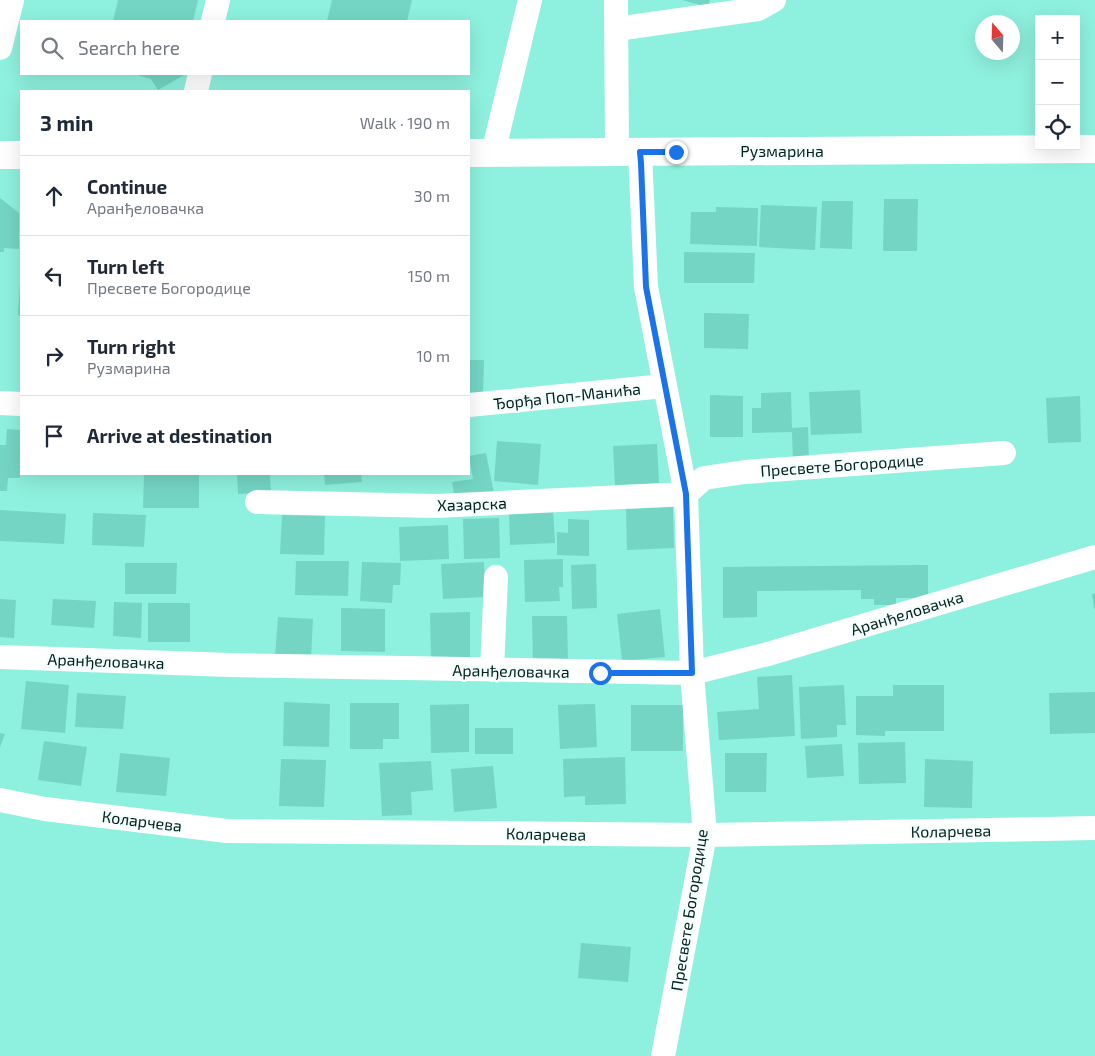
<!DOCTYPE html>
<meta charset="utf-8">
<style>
:root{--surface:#fff;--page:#f6f6f7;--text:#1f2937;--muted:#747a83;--line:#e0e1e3}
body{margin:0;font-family:"Exo 2",sans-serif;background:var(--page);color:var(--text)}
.controls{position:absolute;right:15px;top:15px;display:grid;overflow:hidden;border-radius:0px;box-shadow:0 5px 20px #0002}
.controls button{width:45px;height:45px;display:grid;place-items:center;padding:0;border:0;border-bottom:1px solid var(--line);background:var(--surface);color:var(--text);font:25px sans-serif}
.compass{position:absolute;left:975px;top:15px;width:45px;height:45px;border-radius:50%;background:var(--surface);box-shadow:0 5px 20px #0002;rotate:341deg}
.stop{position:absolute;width:15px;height:15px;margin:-11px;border:4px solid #1a73e8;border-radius:50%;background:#fff}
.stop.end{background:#1a73e8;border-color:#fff;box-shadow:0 1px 5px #0008}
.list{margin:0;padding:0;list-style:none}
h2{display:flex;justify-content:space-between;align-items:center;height:65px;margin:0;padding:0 20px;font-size:21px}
h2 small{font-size:16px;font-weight:400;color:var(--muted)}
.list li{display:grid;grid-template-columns:32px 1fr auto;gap:15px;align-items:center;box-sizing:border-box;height:80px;padding:0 20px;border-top:1px solid var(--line)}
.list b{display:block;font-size:19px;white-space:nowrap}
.list p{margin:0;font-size:16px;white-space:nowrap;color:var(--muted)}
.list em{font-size:16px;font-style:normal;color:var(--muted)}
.icon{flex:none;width:28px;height:28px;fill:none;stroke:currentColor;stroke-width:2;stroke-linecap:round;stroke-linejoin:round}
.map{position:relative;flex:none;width:1095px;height:1056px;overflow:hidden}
.search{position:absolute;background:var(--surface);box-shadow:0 5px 20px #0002;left:20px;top:20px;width:450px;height:55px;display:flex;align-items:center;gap:12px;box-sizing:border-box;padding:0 18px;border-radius:0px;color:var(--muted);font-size:19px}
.panel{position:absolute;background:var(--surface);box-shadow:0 5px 20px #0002;left:20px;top:90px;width:450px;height:385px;border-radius:0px}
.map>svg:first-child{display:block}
.building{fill:#74d5c4}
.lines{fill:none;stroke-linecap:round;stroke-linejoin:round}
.minor{stroke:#fff;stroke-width:24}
.major{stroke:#fff;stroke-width:28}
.route{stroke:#1a73e8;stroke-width:6}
.labels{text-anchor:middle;stroke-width:5;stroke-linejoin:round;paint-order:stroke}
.street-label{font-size:16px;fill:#03231e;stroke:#f5fefc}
</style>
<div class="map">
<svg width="1095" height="1056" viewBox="0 0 1095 1056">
<rect width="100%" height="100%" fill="#8ef0de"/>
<path class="building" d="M 118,0 L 198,0 L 193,21 L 113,21 Z
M 332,0 L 412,0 L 407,21 L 327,21 Z
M 682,0 L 710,0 L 708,7 Z
M 134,74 L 186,74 L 158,90 L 151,79 Z
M 0,198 L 19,213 L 19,249 L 4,248 L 4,252 L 0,252 Z
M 884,199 L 918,199 L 917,251 L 883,251 Z
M 822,201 L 853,201 L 852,249 L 820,248 Z
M 761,205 L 817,207 L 815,250 L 759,247 Z
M 716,207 L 758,208 L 757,246 L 690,244 L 691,212 L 716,212 Z
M 684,252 L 755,253 L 754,283 L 684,283 Z
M 20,282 L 21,282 L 21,315 L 18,315 Z
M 704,313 L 749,314 L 748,349 L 704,348 Z
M 469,360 L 484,360 L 483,396 L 469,395 Z
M 860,390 L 862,433 L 811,435 L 809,392 Z
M 791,392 L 792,428 L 808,427 L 809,462 L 793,462 L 792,432 L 752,433 L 752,408 L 761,408 L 761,393 Z
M 710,395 L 743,396 L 743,437 L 710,437 Z
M 1080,396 L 1081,442 L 1048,443 L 1046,398 Z
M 7,429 L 21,430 L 20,478 L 8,478 L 7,491 L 0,491 L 0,445 L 6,445 Z
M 497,441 L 541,444 L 538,485 L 494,481 Z
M 657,444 L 659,483 L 615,485 L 613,446 Z
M 486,453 L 494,493 L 455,500 L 452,482 L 473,479 L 469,456 Z
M 144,474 L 199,474 L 199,508 L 143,508 Z
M 237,474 L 270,474 L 271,492 L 238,494 Z
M 324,474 L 361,474 L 362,482 L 325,485 Z
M 673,507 L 674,548 L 627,550 L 626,509 Z
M 553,509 L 555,543 L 510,545 L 509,511 Z
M 0,510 L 66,514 L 64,544 L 0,541 Z
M 93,513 L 146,515 L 144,547 L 92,545 Z
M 282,515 L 325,516 L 324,555 L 280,554 Z
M 499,518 L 500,558 L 464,559 L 463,519 Z
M 568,519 L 589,520 L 589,556 L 557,555 L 557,532 L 568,533 Z
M 448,525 L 449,559 L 400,561 L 399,527 Z
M 563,559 L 563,587 L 559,587 L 560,601 L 525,602 L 524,560 Z
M 296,561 L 349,561 L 348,596 L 295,595 Z
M 362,562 L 401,563 L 400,585 L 393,585 L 392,603 L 360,601 Z
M 484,562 L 485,597 L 443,599 L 441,564 Z
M 125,563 L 177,563 L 176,594 L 125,594 Z
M 596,564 L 597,608 L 572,609 L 571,565 Z
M 928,565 L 928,598 L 896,598 L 896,605 L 874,605 L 874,599 L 861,599 L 861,590 L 757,591 L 757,617 L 723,618 L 723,567 Z
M 1095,593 L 1095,608 L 1094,609 L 1092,594 Z
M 0,599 L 16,600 L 14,638 L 0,637 Z
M 53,599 L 96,601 L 94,628 L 51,625 Z
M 114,602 L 142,603 L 141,638 L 113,636 Z
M 148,603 L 190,603 L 190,642 L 148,642 Z
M 341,608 L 385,609 L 385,652 L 341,651 Z
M 660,609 L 665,657 L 622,661 L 617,614 Z
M 470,612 L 470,658 L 431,658 L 430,613 Z
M 532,616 L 567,616 L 568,661 L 533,661 Z
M 278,617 L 313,619 L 311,658 L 275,656 Z
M 792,675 L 795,736 L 719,740 L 717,712 L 759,709 L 757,677 Z
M 26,681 L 69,685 L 65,733 L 21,729 Z
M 844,685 L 846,725 L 837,725 L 837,737 L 801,739 L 799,687 Z
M 893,685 L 944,685 L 944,731 L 885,731 L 885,736 L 856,735 L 856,696 L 893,696 Z
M 1095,692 L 1095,733 L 1050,734 L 1049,693 Z
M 77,693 L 126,696 L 123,729 L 75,727 Z
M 284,702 L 330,704 L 329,747 L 283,746 Z
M 350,703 L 399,703 L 399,739 L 383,739 L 383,749 L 350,749 Z
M 469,704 L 469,752 L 431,753 L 430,705 Z
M 595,704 L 597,747 L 560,749 L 558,705 Z
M 631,705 L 683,705 L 683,751 L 631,751 Z
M 475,728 L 513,728 L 513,754 L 475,754 Z
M 0,733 L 5,734 L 0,747 Z
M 44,741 L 87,747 L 81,786 L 38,780 Z
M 905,742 L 906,783 L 859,784 L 858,743 Z
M 842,744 L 844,776 L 807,778 L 805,746 Z
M 120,753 L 170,758 L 166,796 L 116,792 Z
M 725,753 L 767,753 L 766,792 L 725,792 Z
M 625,757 L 626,804 L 585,805 L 585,796 L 564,797 L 563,759 Z
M 281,759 L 326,760 L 324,807 L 279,806 Z
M 925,759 L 973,761 L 972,808 L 924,807 Z
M 431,761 L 433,790 L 411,792 L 412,815 L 382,816 L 379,763 Z
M 493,766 L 497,808 L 454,812 L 451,769 Z
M 581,943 L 631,947 L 628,982 L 578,978 Z"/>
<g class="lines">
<path class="minor" d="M 616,0 L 617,152
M 213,21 L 218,0
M 616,29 L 758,9 L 774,0
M 0,48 L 12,0
M 196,91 L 200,74
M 640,152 L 646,287 L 686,494 L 692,673 L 705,835 L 663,1056
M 493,153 L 530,0
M 0,403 L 21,404
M 469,405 L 664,386
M 257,502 L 436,506 L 686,494 L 704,478 L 745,472 L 1004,453
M 0,657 L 230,665 L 692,673 L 768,654 L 1095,557
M 492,670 L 496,577
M 0,800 L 45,809 L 227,831 L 705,835 L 1095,828"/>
<path class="major" d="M 469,153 L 1095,149
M 0,155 L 21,155"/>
</g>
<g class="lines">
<path class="route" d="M 600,673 L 692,673 L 686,494 L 646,287 L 641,163 L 640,152 L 676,152"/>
</g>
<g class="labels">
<g class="street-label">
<text x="782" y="157">Рузмарина</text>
<text transform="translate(567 396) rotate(-6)" y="6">Ђорђа Поп-Манића</text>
<text transform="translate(842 465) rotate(-4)" y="6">Пресвете Богородице</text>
<text transform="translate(472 504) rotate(-2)" y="6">Хазарска</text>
<text transform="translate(907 613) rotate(-17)" y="6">Аранђеловачка</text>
<text transform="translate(106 661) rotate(2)" y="6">Аранђеловачка</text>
<text transform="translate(511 671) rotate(1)" y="6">Аранђеловачка</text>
<text transform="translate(142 821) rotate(7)" y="6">Коларчева</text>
<text transform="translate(951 831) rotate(-1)" y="6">Коларчева</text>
<text transform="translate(546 834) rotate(1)" y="6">Коларчева</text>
<text transform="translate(689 910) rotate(-81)" y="6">Пресвете Богородице</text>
</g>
</g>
</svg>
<div class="controls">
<button>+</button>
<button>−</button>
<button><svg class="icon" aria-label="locate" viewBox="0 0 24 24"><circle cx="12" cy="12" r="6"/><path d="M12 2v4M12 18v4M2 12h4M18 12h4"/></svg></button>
</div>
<svg class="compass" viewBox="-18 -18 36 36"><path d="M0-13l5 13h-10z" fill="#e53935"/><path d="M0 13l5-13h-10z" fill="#747a83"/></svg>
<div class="stop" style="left:600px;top:673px"></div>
<div class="stop end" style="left:676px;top:152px"></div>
<div class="search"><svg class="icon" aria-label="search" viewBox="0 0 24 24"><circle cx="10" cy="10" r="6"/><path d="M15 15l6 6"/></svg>Search here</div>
<section class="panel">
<h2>3 min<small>Walk · 190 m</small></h2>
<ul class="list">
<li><svg class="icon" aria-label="ahead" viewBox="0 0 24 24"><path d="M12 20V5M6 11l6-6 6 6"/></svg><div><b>Continue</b><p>Аранђеловачка</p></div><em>30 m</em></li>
<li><svg class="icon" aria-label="left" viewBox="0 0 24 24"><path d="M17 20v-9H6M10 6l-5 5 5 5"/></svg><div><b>Turn left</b><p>Пресвете Богородице</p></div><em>150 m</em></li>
<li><svg class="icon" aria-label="right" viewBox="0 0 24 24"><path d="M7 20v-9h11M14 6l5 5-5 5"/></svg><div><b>Turn right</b><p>Рузмарина</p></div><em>10 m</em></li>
<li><svg class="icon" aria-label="arrive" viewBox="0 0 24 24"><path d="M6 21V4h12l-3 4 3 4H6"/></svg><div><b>Arrive at destination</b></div></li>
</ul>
</section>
</div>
